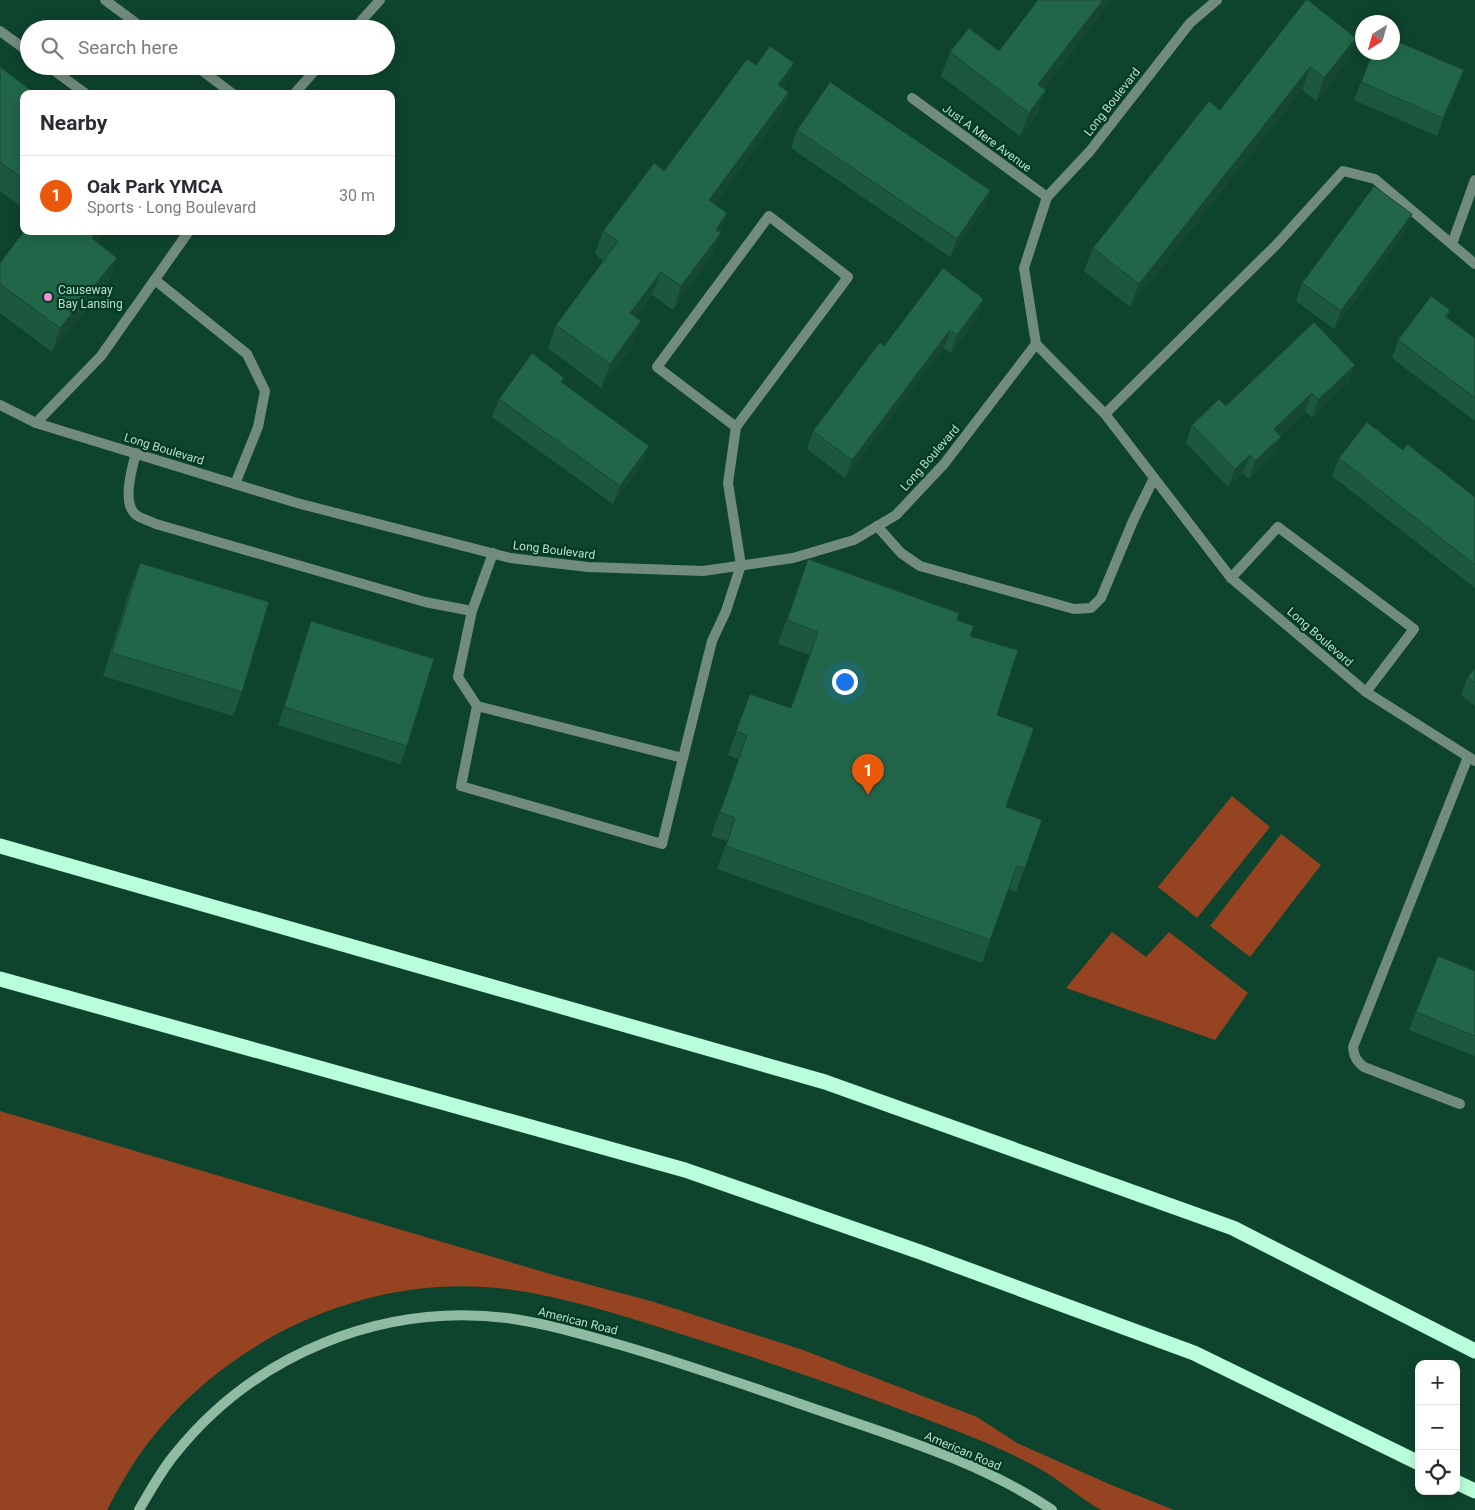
<!DOCTYPE html>
<meta charset="utf-8">
<style>
:root{--surface:#fff;--page:#f7f7f7;--text:#2b2b33;--muted:#7c7c81;--line:#e1e1e2;--accent:#ea580c}
body{margin:0;font-family:Roboto,sans-serif;background:var(--page);color:var(--text)}
.controls{position:absolute;right:15px;bottom:15px;display:grid;overflow:hidden;border-radius:10px;box-shadow:0 2px 12px #0003}
.controls button{width:45px;height:45px;display:grid;place-items:center;padding:0;border:0;border-bottom:1px solid var(--line);background:var(--surface);color:var(--text);font:25px sans-serif}
.compass{position:absolute;left:1355px;top:15px;width:45px;height:45px;border-radius:50%;background:var(--surface);box-shadow:0 2px 12px #0003;rotate:217deg}
.you{position:absolute;left:844px;top:681px;width:18px;height:18px;margin:-12px;border:4px solid #fff;border-radius:50%;background:#1a73e8;box-shadow:0 0 0 8px #1a73e833}
.badge{display:grid;place-items:center;width:32px;height:32px;border-radius:50%;background:var(--accent);color:#fff;font-size:16px;font-weight:700}
.pin{position:absolute;translate:-50% -41px;filter:drop-shadow(0 1px 2px #0008)}
.pin::after{content:'';position:absolute;top:26px;width:18px;height:15px;background:inherit;clip-path:polygon(0 0,100% 0,50% 100%)}
.list{margin:0;padding:0;list-style:none}
h2{display:flex;justify-content:space-between;align-items:center;height:65px;margin:0;padding:0 20px;font-size:21px}
h2 small{font-size:16px;font-weight:400;color:var(--muted)}
.list li{display:grid;grid-template-columns:32px 1fr auto;gap:15px;align-items:center;box-sizing:border-box;height:80px;padding:0 20px;border-top:1px solid var(--line)}
.list b{display:block;font-size:19px;white-space:nowrap}
.list p{margin:0;font-size:16px;white-space:nowrap;color:var(--muted)}
.list em{font-size:16px;font-style:normal;color:var(--muted)}
.icon{flex:none;width:28px;height:28px;fill:none;stroke:currentColor;stroke-width:2;stroke-linecap:round;stroke-linejoin:round}
.map{position:relative;flex:none;width:1475px;height:1510px;overflow:hidden}
.search{position:absolute;background:var(--surface);box-shadow:0 2px 12px #0003;left:20px;top:20px;width:375px;height:55px;display:flex;align-items:center;gap:12px;box-sizing:border-box;padding:0 18px;border-radius:28px;color:var(--muted);font-size:19px}
.panel{position:absolute;background:var(--surface);box-shadow:0 2px 12px #0003;left:20px;top:90px;width:375px;height:145px;border-radius:10px}
.map>svg:first-child{display:block}
.green{fill:#954320}
.lines{fill:none;stroke-linecap:round;stroke-linejoin:round}
.lane{stroke:#718c7e;stroke-width:10}
.street{stroke:#718c7e;stroke-width:10}
.secondary{stroke:#8fbba3;stroke-width:10}
.highway{stroke:#b9ffdb;stroke-width:15}
.wall{fill:#1c583f}
.shaded-wall{fill:#174733}
.building{fill:#216649;stroke:#174733}
.poi-dot{fill:#f591d2;stroke:#003a24;stroke-width:2}
.labels{text-anchor:middle;stroke-width:4.5;stroke-linejoin:round;paint-order:stroke}
.street-label{font-size:12px;fill:#bedfcd;stroke:#003a24}
.poi-label{font-size:12px;fill:#bedfcd;stroke:#003a24;text-anchor:start}
</style>
<div class="map">
<svg width="1475" height="1510" viewBox="0 0 1475 1510">
<rect width="100%" height="100%" fill="#0e442e"/>
<path class="green" d="M 1232,796 L 1270,827 L 1197,918 L 1158,887 Z
M 1281,834 L 1321,865 L 1250,957 L 1210,926 Z
M 1112,932 L 1146,957 L 1169,932 L 1248,993 L 1215,1040 L 1066,988 Z
M 0,1111 L 557,1276 L 654,1302 L 803,1350 L 977,1417 L 1017,1443 L 1109,1484 L 1174,1510 C 1158,1510 1142,1510 1126,1510 C 1118,1510 1109,1510 1102,1510 C 1096,1509 1057,1479 1047,1473 C 1025,1460 1001,1449 977,1439 C 875,1398 770,1362 665,1329 C 606,1311 546,1291 484,1287 C 356,1279 225,1342 148,1443 C 132,1464 119,1487 107,1510 L 0,1510 Z"/>
<g class="lines">
<path class="lane" d="M 105,0 L 144,29
M 354,29 L 380,0
M 0,31 L 29,52
M 48,66 L 86,94
M 196,66 L 233,94
M 294,94 L 319,66
M 1452,244 L 1475,180
M 155,280 L 247,354 L 265,391 L 258,427 L 235,484
M 1105,414 L 1277,244 L 1343,171 L 1375,179 L 1475,264
M 36,423 L 101,356 L 189,231
M 136,453 C 132,468 122,502 135,514 C 139,518 150,521 156,524 L 425,602 L 472,611
M 877,526 L 901,553 L 920,566 L 1074,609 L 1091,608 L 1101,598 L 1133,521 L 1154,478
M 493,553 L 472,611 L 458,677 L 477,706 L 683,758 L 712,641 L 726,611 L 741,565 L 728,483 L 736,427 L 848,277 L 769,216 L 657,367 L 736,427
M 1231,578 L 1278,527 L 1414,629 L 1366,692
M 477,706 L 461,786 L 662,844 L 683,758
M 1460,1104 L 1364,1067 C 1356,1061 1354,1056 1353,1047 L 1468,757"/>
<path class="street" d="M 1217,0 L 1190,23 L 1090,151 L 1047,197 L 1024,268 L 1036,344 L 1105,414 L 1231,578 L 1366,692 L 1475,761
M 912,98 L 1047,197
M 0,405 L 36,423 L 297,503 L 510,558 L 588,567 L 703,571 L 793,558 L 854,540 L 896,515 L 944,464 L 1036,344"/>
<path class="secondary" d="M 139,1510 C 150,1491 161,1471 175,1454 C 255,1354 381,1303 507,1318 C 544,1323 581,1334 617,1344 C 676,1361 734,1381 792,1401 C 879,1432 976,1458 1052,1510"/>
<path class="highway" d="M 0,846 L 825,1082 L 1233,1228 L 1475,1351
M 0,979 L 685,1170 L 920,1252 L 1194,1353 L 1419,1463
M 1456,1482 L 1475,1491"/>
</g>
<path class="wall" d="M 1038,0 L 1112,0 L 1044,89 L 1037,114 L 1020,136 L 941,76 L 950,52 L 999,51 Z
M 1306,0 L 1347,62 L 1316,101 L 1302,90 L 1130,307 L 1084,271 L 1093,248 L 1220,110 Z
M 794,63 L 784,89 L 789,92 L 780,115 L 715,204 L 727,213 L 712,256 L 673,310 L 652,295 L 636,317 L 633,345 L 601,388 L 548,348 L 556,325 L 603,261 L 595,254 L 603,231 L 664,171 Z
M 0,67 L 24,94 L 24,209 L 0,191 Z
M 1464,70 L 1457,88 L 1437,136 L 1354,100 L 1361,82 Z
M 797,130 L 990,190 L 984,208 L 950,257 L 791,148 Z
M 1412,214 L 1405,232 L 1334,329 L 1296,301 L 1302,283 Z
M 117,258 L 109,281 L 52,352 L 0,313 L 0,263 Z
M 1450,310 L 1447,317 L 1475,338 L 1475,421 L 1392,358 L 1398,340 Z
M 978,317 L 951,353 L 944,348 L 845,478 L 807,449 L 813,431 L 884,346 Z
M 1355,365 L 1348,383 L 1312,418 L 1305,411 L 1280,436 L 1281,437 L 1274,455 L 1249,479 L 1243,473 L 1228,487 L 1186,443 L 1192,425 L 1226,406 Z
M 563,383 L 649,446 L 642,464 L 613,504 L 492,417 L 499,399 Z
M 1339,458 L 1475,497 L 1475,588 L 1332,476 Z
M 808,559 L 957,620 L 971,636 L 997,715 L 1006,807 L 1042,820 L 1016,892 L 1008,889 L 982,963 L 717,869 L 727,841 L 711,836 L 739,759 L 728,755 L 750,694 L 791,708 L 810,655 L 778,644 Z
M 140,563 L 242,692 L 233,716 L 103,676 L 131,586 Z
M 311,621 L 407,746 L 400,764 L 278,725 L 305,639 Z
M 1475,668 L 1475,706 L 1461,695 L 1468,677 Z
M 1475,971 L 1475,1056 L 1409,1030 L 1416,1012 Z"/>
<path class="shaded-wall" d="M 1103,0 L 1112,0 L 1030,108 L 1038,84 Z
M 1356,38 L 1347,62 L 1316,101 L 1324,78 Z
M 794,63 L 786,87 L 770,108 L 778,85 Z
M 1310,67 L 1302,90 L 1130,307 L 1139,284 Z
M 1464,70 L 1457,88 L 1437,136 L 1443,118 Z
M 1046,90 L 1037,114 L 1020,136 L 1029,113 Z
M 789,92 L 780,115 L 701,223 L 709,200 Z
M 990,190 L 984,208 L 950,257 L 957,239 Z
M 727,213 L 712,256 L 673,310 L 681,286 L 716,230 Z
M 1412,214 L 1405,232 L 1334,329 L 1341,311 Z
M 97,231 L 107,231 L 84,261 L 92,238 Z
M 117,258 L 109,281 L 52,352 L 60,328 Z
M 661,272 L 652,295 L 622,336 L 630,313 Z
M 984,299 L 978,317 L 951,353 L 957,335 Z
M 641,321 L 633,345 L 601,388 L 610,364 Z
M 950,330 L 944,348 L 845,478 L 852,460 Z
M 1355,365 L 1348,383 L 1312,418 L 1318,400 Z
M 1312,393 L 1305,411 L 1267,447 L 1274,429 Z
M 1281,437 L 1274,455 L 1249,479 L 1255,461 Z
M 649,446 L 642,464 L 613,504 L 620,486 Z
M 1250,455 L 1243,473 L 1228,487 L 1235,469 Z"/>
<path class="building" d="M 1038,0 L 1103,0 L 1038,84 L 1046,90 L 1029,113 L 950,52 L 969,28 L 999,51 Z
M 1306,0 L 1308,0 L 1356,38 L 1324,78 L 1310,67 L 1139,284 L 1093,248 L 1209,101 L 1220,110 Z
M 1392,39 L 1464,70 L 1443,118 L 1361,82 L 1373,52 L 1392,52 Z
M 770,46 L 794,63 L 778,85 L 789,92 L 709,200 L 727,213 L 716,230 L 721,233 L 681,286 L 661,272 L 630,313 L 641,321 L 610,364 L 556,325 L 618,241 L 603,231 L 654,163 L 664,171 L 747,59 L 756,65 Z
M 0,67 L 36,94 L 24,94 L 24,179 L 0,162 Z
M 830,82 L 990,190 L 957,239 L 797,130 Z
M 1374,186 L 1412,214 L 1341,311 L 1302,283 Z
M 24,231 L 97,231 L 92,238 L 117,258 L 60,328 L 0,284 L 0,263 Z
M 943,268 L 984,299 L 957,335 L 950,330 L 852,460 L 813,431 L 880,342 L 884,346 Z
M 1431,296 L 1450,310 L 1445,316 L 1475,338 L 1475,398 L 1398,340 Z
M 1314,322 L 1355,365 L 1318,400 L 1312,393 L 1274,429 L 1281,437 L 1255,461 L 1250,455 L 1235,469 L 1192,425 L 1219,399 L 1226,406 Z
M 532,353 L 564,378 L 561,382 L 649,446 L 620,486 L 499,399 Z
M 1367,422 L 1403,450 L 1407,444 L 1475,497 L 1475,565 L 1339,458 Z
M 808,559 L 959,613 L 957,620 L 974,626 L 970,636 L 1018,650 L 997,715 L 1034,728 L 1006,807 L 1042,820 L 1025,868 L 1017,866 L 990,940 L 726,846 L 735,818 L 720,812 L 747,735 L 736,731 L 750,694 L 791,708 L 818,632 L 787,620 Z
M 140,563 L 269,602 L 242,692 L 112,653 Z
M 311,621 L 434,659 L 407,746 L 284,707 Z
M 1475,668 L 1475,683 L 1468,677 Z
M 1438,956 L 1475,971 L 1475,1036 L 1416,1012 Z"/>
<circle class="poi-dot" cx="48" cy="297" r="5"/>
<g class="labels">
<g class="street-label">
<text transform="translate(1112 102) rotate(-52)" y="4">Long Boulevard</text>
<text transform="translate(987 138) rotate(36)" y="4">Just A Mere Avenue</text>
<text transform="translate(164 449) rotate(17)" y="4">Long Boulevard</text>
<text transform="translate(930 458) rotate(-49)" y="4">Long Boulevard</text>
<text transform="translate(554 550) rotate(7)" y="4">Long Boulevard</text>
<text transform="translate(1320 637) rotate(41)" y="4">Long Boulevard</text>
<text transform="translate(578 1321) rotate(14)" y="4">American Road</text>
<text transform="translate(963 1451) rotate(23)" y="4">American Road</text>
</g>
<g class="poi-label">
<text x="58" y="294">Causeway<tspan x="58" dy="14">Bay Lansing</tspan></text>
</g>
</g>
</svg>
<div class="controls">
<button>+</button>
<button>−</button>
<button><svg class="icon" aria-label="locate" viewBox="0 0 24 24"><circle cx="12" cy="12" r="6"/><path d="M12 2v4M12 18v4M2 12h4M18 12h4"/></svg></button>
</div>
<svg class="compass" viewBox="-18 -18 36 36"><path d="M0-13l5 13h-10z" fill="#e53935"/><path d="M0 13l5-13h-10z" fill="#7c7c81"/></svg>
<div class="you"></div>
<div class="pin badge" style="left:868px;top:795px">1</div>
<div class="search"><svg class="icon" aria-label="search" viewBox="0 0 24 24"><circle cx="10" cy="10" r="6"/><path d="M15 15l6 6"/></svg>Search here</div>
<section class="panel">
<h2>Nearby<small></small></h2>
<ul class="list">
<li><span class="badge">1</span><div><b>Oak Park YMCA</b><p>Sports · Long Boulevard</p></div><em>30 m</em></li>
</ul>
</section>
</div>
